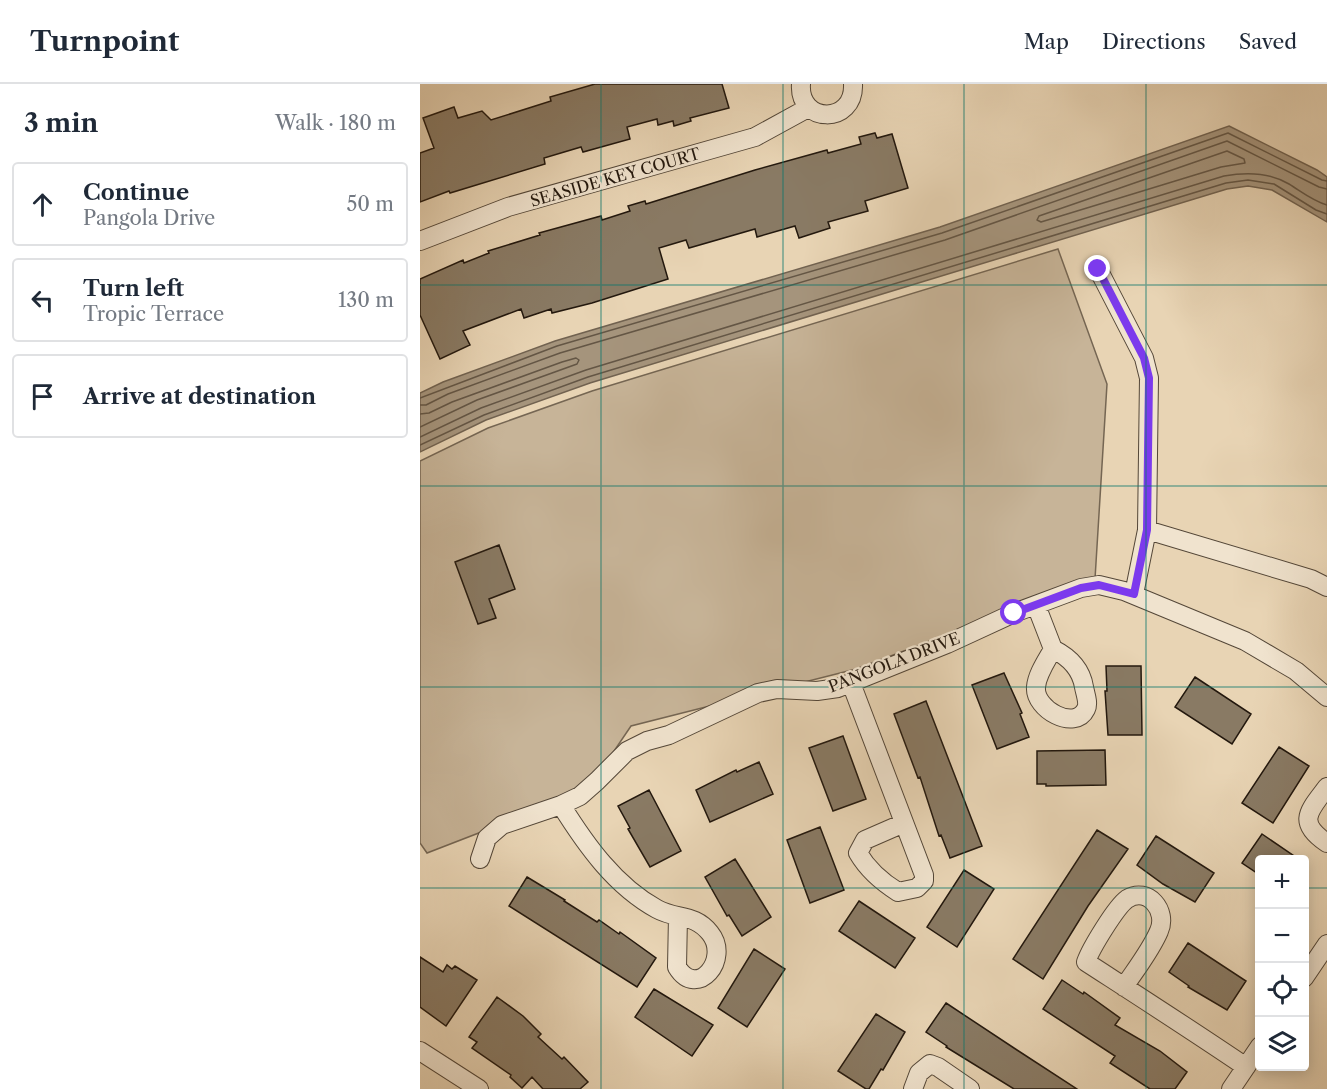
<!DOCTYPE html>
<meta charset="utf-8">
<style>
:root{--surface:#fff;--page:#f2f2f3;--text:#1f2937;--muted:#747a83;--line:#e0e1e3}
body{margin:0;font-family:"Libre Caslon Text",serif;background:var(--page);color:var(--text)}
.controls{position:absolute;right:18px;bottom:18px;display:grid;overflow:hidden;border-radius:6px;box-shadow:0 3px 15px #0003}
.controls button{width:54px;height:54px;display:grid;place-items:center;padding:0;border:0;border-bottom:2px solid var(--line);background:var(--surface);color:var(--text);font:30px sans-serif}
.stop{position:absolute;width:18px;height:18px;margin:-14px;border:4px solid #7c3aed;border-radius:50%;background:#fff}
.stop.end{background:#7c3aed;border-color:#fff;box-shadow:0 2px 6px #0008}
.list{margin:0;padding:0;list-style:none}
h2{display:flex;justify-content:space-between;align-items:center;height:78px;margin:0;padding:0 24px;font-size:26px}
h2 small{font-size:20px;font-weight:400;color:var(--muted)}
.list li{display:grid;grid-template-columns:39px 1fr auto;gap:18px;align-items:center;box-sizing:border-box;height:84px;margin:0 12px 12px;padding:0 12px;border:2px solid var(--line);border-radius:6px}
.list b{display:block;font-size:22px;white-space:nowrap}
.list p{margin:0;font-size:20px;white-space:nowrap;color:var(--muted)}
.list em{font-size:20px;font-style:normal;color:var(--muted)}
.icon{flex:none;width:33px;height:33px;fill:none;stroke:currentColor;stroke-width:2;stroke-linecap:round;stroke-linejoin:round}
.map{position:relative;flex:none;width:907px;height:1005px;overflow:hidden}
header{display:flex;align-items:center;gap:36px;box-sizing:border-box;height:84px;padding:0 30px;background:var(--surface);border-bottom:2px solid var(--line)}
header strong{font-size:28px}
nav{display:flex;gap:33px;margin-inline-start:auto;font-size:21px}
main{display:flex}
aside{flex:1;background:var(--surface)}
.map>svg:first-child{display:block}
.green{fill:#c7b498;stroke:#756653;stroke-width:1.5}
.water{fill:#a5947c;stroke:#716250;stroke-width:1.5}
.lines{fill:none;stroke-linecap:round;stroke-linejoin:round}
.shore{stroke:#645645;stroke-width:1.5}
.building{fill:#897a64;stroke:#23180e;stroke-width:1.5}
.minor-casing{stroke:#544738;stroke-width:20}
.minor{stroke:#f0e3ce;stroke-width:18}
.route{stroke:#7c3aed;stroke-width:8}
.grid{fill:none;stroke:#0f766e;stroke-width:1.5;stroke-opacity:0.55}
.labels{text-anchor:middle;stroke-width:4.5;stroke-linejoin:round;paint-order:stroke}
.street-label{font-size:16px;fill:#23180e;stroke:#f0e3ce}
</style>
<header>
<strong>Turnpoint</strong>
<nav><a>Map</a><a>Directions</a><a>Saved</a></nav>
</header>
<main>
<aside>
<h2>3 min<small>Walk · 180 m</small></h2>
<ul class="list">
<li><svg class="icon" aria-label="ahead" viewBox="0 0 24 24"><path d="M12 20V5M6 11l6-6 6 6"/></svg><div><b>Continue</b><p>Pangola Drive</p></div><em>50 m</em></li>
<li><svg class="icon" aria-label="left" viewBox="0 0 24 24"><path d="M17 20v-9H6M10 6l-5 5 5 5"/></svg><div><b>Turn left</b><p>Tropic Terrace</p></div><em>130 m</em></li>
<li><svg class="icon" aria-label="arrive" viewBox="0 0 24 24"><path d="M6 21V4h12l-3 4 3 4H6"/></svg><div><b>Arrive at destination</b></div></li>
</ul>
</aside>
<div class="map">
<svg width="907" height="1005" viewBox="0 0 907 1005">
<rect width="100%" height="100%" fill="#e8d4b4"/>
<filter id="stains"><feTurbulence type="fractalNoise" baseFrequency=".00333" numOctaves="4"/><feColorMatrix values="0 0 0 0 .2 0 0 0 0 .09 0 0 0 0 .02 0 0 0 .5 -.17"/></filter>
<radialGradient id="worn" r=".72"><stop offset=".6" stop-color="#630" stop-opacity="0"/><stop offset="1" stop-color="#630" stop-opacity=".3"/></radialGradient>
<path class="green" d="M 638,165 L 687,300 L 675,495 L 436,585 L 211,642 L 167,707 L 7,769 L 0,759 L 0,377 L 68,344 L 172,307 Z"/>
<path class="water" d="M 809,42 L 897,86 L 907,93 L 907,138 L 852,106 L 828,102 L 807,105 L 170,299 L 66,336 L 0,368 L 0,309 L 23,298 L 135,257 L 520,143 Z"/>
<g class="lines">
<path class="shore" d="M 807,67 L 824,75 L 825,79 L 801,83 L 621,138 L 617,136 L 619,132 Z
M 0,314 L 137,262 L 522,149 L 808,49 L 902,96 L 907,97
M 0,321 L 6,321 L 28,310 L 140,269 L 525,156 L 807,57 L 899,103 L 907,105
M 0,330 L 9,329 L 32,318 L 142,278 L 156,274 L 159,276 L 157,280 L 57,316 L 0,343
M 0,353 L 61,324 L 166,286 L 804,92 C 826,88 849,88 869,100 C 882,108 893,117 907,121
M 0,361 L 64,331 L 168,293 L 806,99 L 828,96 L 854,100 L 896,126 L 907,130"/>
</g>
<path class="building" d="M 175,0 L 302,0 L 309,24 L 270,34 L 271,37 L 254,42 L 253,37 L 238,41 L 237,35 L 207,43 L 210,55 L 163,68 L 161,63 L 124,74 L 125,80 L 30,109 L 29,107 L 0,118 L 0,69 L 14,64 L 3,34 L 34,23 L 38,34 L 62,27 L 71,36 L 131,17 L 130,13 Z
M 455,49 L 457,54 L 472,50 L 488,104 L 445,117 L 448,127 L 408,138 L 410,144 L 379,154 L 375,142 L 337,153 L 335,145 L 269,164 L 266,156 L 239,164 L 248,195 L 172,219 L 132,229 L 131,225 L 104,234 L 101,225 L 43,247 L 50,261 L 20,275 L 0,231 L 0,195 L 43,176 L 44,179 L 69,169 L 68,167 L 120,151 L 119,149 L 181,132 L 182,136 L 210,127 L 208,122 L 225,117 L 226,120 L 335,86 L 407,66 L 408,69 L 441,60 L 439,53 Z
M 79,461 L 95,505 L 69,515 L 76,534 L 58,540 L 35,478 Z
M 686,582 L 721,582 L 722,651 L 688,651 L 685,607 L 687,607 Z
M 584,589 L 602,629 L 600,630 L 609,653 L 577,665 L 552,601 Z
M 775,593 L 831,630 L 812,660 L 755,623 Z
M 506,617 L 562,762 L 530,774 L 521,751 L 519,752 L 500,693 L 498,694 L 474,630 Z
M 423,652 L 446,715 L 413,727 L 389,664 Z
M 859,663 L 889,682 L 853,739 L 822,719 Z
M 685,666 L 686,701 L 626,702 L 626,700 L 617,700 L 617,667 Z
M 339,678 L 353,710 L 290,738 L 276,706 L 316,686 L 317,688 Z
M 229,706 L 261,767 L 230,783 L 208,745 L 210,744 L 198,722 Z
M 400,743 L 424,806 L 390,819 L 367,756 Z
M 677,746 L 708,765 L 668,822 L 623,895 L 593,875 Z
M 842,750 L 880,776 L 840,776 L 840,791 L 822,779 Z
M 736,752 L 794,789 L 775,818 L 743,800 L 717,781 Z
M 315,775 L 351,833 L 322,852 L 309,831 L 307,832 L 285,793 Z
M 544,786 L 574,805 L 537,863 L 507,843 Z
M 107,793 L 145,816 L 144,817 L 177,838 L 179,836 L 199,850 L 200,848 L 236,874 L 217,903 L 89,822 Z
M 439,817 L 495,854 L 475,884 L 419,847 Z
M 768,859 L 826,897 L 807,926 L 768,903 L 769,902 L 749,888 Z
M 334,865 L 365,885 L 327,943 L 298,924 Z
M 0,873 L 23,888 L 27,881 L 32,885 L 35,882 L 57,896 L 26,942 L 0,923 Z
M 642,896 L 663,910 L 664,908 L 700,934 L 695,941 L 740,967 L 767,988 L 755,1005 L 730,1005 L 690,979 L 695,972 L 623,925 Z
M 234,905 L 293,941 L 272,972 L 215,933 Z
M 77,913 L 103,932 L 121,950 L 118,953 L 142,975 L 144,973 L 168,998 L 160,1005 L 123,1005 L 112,993 L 102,1004 L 90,993 L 91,991 L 52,964 L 57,958 L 49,953 Z
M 526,919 L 597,966 L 657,1005 L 594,1005 L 526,963 L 527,962 L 506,948 Z
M 456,930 L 485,948 L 463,986 L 461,985 L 449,1005 L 446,1005 L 418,987 Z"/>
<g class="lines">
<defs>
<path id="minor" d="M 381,0 C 378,40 435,41 433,0
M 0,157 L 88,123 L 335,53 L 388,24
M 678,185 L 724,274 L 729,294 L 727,446 L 714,510
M 727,446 L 891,495 L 907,503
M 616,521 L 633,565 C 649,573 661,584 664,603 C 665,609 669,619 666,625 C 655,648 614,625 616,603 C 617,590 627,576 633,565
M 431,599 L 504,791 L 504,797 L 497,804 L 478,808 C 462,798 448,786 438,769 L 445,756 L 484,739
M 907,703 C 889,727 876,738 907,759
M 141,721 C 166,761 195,802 237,825 C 257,836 274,829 290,849 C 311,875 277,916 257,883 L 258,832
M 60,775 L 67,754 L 82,741 L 141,721 L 160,712 L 177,697 L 207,667 L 227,657 L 249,651 L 338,609 L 357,605 L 397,607 L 418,604 L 527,560 L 594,529 L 661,504 L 679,501 L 704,507 L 825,557 L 876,587 L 907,613
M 884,894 L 907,860
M 704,903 C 716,885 731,866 739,847 C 748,827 728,802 707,815 C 696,823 671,864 666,878 C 720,913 773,947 826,983
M 0,967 L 59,1005
M 493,1005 L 499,989 L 510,980 L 518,983 L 550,1005
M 811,1005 L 840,962"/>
</defs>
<use href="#minor" class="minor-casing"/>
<use href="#minor" class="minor"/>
</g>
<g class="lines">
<path class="route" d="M 594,529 L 661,504 L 679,501 L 714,510 L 727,446 L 729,294 L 724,274 L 678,185"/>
</g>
<path class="grid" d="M 181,0 L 181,1005M 363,0 L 363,1005M 544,0 L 544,1005M 726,0 L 726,1005M 0,201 L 907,201M 0,402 L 907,402M 0,603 L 907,603M 0,804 L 840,804M 884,804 L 907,804"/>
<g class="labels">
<g class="street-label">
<text transform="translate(195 93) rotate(-16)" y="6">SEASIDE KEY COURT</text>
<text transform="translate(474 578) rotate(-21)" y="6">PANGOLA DRIVE</text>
</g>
</g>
<rect width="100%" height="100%" filter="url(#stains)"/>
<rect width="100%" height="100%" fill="url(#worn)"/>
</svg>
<div class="controls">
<button>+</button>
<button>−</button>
<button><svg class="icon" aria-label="locate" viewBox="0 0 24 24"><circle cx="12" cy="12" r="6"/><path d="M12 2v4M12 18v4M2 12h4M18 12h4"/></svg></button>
<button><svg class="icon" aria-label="layers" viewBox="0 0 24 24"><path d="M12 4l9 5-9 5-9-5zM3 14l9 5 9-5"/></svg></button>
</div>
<div class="stop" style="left:594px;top:529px"></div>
<div class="stop end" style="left:678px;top:185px"></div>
</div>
</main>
